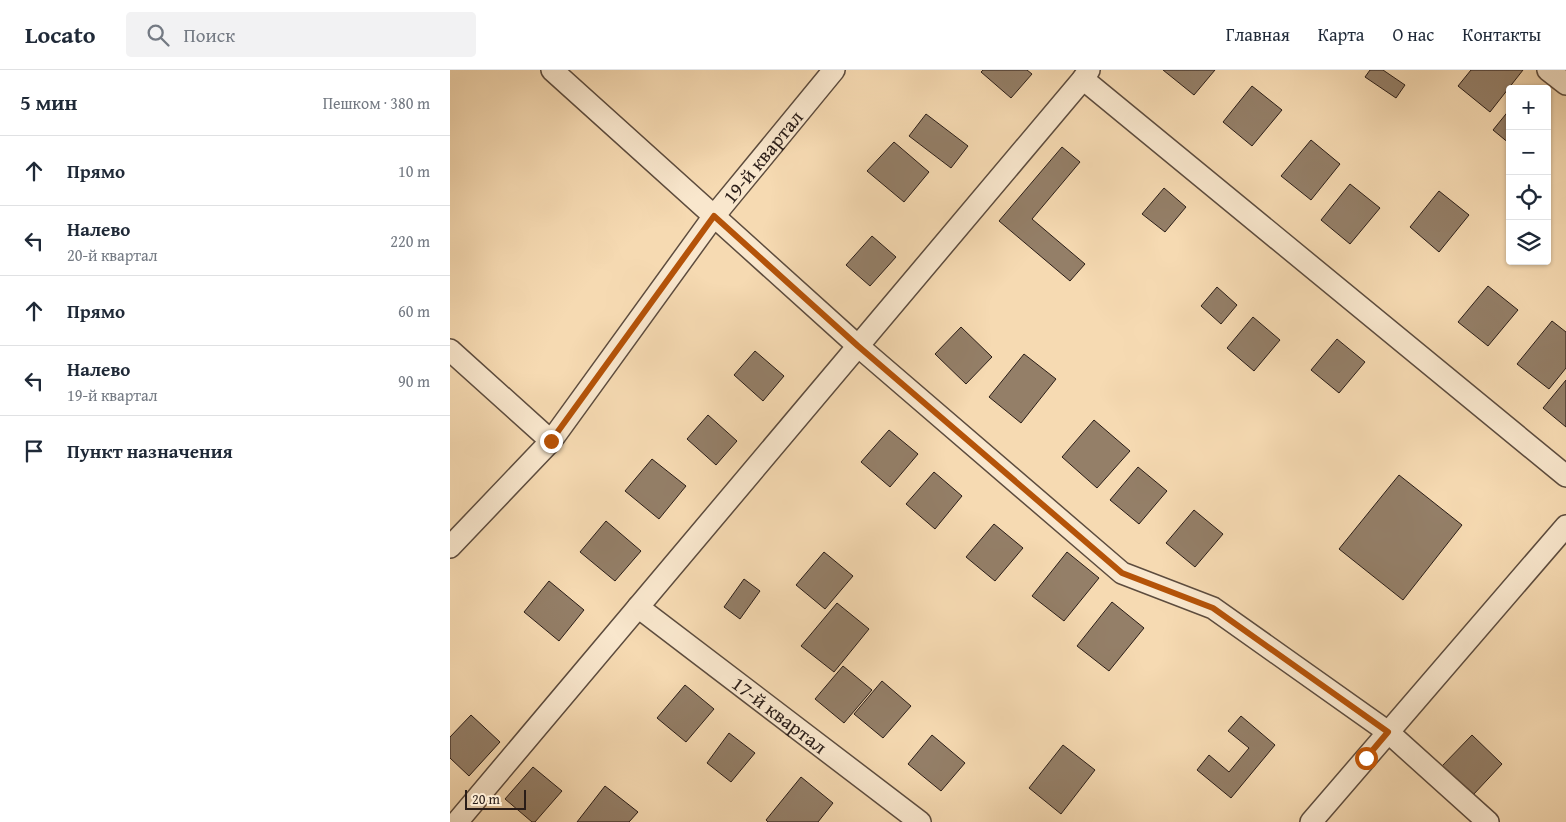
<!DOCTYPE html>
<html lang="ru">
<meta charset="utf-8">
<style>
:root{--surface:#fff;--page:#f2f2f3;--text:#1f2937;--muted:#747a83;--line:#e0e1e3}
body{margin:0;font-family:"Gentium Book Plus",serif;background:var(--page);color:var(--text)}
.controls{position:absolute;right:15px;top:15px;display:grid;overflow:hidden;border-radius:5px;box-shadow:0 1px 4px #0004}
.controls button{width:45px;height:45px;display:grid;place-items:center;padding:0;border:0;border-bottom:1px solid var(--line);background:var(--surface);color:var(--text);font:25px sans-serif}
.scale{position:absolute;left:15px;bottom:12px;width:61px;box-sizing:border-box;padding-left:5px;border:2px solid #2a1d18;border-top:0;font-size:14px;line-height:18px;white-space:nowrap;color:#2a1d18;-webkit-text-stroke:4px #f9e7cd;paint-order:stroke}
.stop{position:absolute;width:15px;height:15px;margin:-11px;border:4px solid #b45309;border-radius:50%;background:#fff}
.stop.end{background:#b45309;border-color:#fff;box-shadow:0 1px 5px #0008}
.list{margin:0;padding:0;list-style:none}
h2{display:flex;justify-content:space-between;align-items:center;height:65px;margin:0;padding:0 20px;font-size:21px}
h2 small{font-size:16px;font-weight:400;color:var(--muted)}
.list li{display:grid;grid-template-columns:32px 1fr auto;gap:15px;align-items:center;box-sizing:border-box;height:70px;padding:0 20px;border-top:1px solid var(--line)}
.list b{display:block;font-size:19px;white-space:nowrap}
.list p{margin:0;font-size:16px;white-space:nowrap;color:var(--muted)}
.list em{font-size:16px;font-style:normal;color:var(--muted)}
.icon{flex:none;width:28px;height:28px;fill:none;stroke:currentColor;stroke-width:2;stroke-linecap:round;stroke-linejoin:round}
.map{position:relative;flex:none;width:1116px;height:752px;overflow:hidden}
header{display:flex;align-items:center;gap:30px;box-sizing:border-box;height:70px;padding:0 25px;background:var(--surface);border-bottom:1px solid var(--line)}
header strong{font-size:24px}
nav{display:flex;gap:28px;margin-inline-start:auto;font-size:18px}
.search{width:350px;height:45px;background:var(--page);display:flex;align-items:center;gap:12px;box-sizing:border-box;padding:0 18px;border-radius:5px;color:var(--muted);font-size:19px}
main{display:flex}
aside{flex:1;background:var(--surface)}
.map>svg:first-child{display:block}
.building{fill:#947f68;stroke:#2a1d18}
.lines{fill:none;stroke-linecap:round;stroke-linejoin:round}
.street-casing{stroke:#5d4c3e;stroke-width:24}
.street{stroke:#f9e7cd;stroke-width:21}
.route{stroke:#b45309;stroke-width:6}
.labels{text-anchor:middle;stroke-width:4.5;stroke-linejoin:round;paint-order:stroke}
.street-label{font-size:20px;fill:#2a1d18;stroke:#f9e7cd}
</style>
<header>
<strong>Locato</strong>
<div class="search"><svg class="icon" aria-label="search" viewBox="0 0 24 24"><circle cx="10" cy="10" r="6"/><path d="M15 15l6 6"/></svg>Поиск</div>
<nav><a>Главная</a><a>Карта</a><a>О нас</a><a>Контакты</a></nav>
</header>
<main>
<aside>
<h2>5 мин<small>Пешком · 380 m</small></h2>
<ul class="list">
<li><svg class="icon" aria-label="ahead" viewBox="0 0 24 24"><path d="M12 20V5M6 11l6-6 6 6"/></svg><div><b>Прямо</b></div><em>10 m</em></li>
<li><svg class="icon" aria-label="left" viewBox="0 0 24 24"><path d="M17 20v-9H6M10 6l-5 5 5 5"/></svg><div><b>Налево</b><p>20-й квартал</p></div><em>220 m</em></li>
<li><svg class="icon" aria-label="ahead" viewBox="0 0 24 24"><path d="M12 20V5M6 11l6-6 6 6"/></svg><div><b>Прямо</b></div><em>60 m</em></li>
<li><svg class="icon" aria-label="left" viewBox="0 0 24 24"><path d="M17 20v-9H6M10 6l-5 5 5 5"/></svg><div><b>Налево</b><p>19-й квартал</p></div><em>90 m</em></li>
<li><svg class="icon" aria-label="arrive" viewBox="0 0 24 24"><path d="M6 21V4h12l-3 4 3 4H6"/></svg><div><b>Пункт назначения</b></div></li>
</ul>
</aside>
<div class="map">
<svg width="1116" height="752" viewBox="0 0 1116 752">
<rect width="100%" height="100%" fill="#f6dab2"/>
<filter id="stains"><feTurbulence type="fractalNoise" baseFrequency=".004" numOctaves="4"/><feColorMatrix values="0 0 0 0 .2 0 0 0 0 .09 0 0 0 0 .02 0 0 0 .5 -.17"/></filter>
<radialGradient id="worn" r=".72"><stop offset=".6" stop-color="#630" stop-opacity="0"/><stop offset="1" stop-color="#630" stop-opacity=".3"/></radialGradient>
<path class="building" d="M 533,0 L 577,0 L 582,4 L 561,28 L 531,2 Z
M 713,0 L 765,0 L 744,25 Z
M 920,0 L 933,0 L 955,15 L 946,28 L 915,7 Z
M 1021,0 L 1073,0 L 1040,42 L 1008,16 Z
M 802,16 L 832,40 L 802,76 L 773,52 Z
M 1060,39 L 1060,74 L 1043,60 Z
M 476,44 L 518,76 L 501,98 L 459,66 Z
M 861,70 L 890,94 L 861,130 L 831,106 Z
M 444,72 L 479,102 L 454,132 L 417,101 Z
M 612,77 L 630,92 L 582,149 L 635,194 L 620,211 L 549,151 Z
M 900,114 L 930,138 L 900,174 L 871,150 Z
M 714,118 L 736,137 L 715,162 L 692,144 Z
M 989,121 L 1019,145 L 989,182 L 960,157 Z
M 422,166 L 446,187 L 420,216 L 396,195 Z
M 1038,216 L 1068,240 L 1038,276 L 1008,252 Z
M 767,217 L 787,235 L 771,254 L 751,236 Z
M 803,247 L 830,270 L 804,301 L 777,278 Z
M 1102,251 L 1116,262 L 1116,298 L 1099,319 L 1067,294 Z
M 511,257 L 542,287 L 516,314 L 485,284 Z
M 887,269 L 915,292 L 889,323 L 861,300 Z
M 305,281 L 334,306 L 313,331 L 284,305 Z
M 574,284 L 606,309 L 571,353 L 539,327 Z
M 1116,310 L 1116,357 L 1093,338 Z
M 258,345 L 287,371 L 266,395 L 237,369 Z
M 644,350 L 680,381 L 647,418 L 612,387 Z
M 439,360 L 468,384 L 440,417 L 411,392 Z
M 202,389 L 236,416 L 209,449 L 175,421 Z
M 688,397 L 717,421 L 689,454 L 660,430 Z
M 484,402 L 512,426 L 485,459 L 456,434 Z
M 949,405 L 1012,455 L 953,530 L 889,479 Z
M 744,440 L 773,464 L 745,497 L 716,473 Z
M 156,451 L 191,481 L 165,511 L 130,482 Z
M 544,454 L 573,478 L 545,511 L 516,487 Z
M 374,482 L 403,506 L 375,539 L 346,515 Z
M 617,482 L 649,508 L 614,551 L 582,526 Z
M 294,509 L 310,521 L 290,549 L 274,537 Z
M 99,511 L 134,540 L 109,571 L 74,542 Z
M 662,532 L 694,558 L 659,601 L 627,576 Z
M 387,533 L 419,559 L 384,602 L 351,576 Z
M 393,596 L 422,620 L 394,653 L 365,629 Z
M 432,611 L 461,636 L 433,668 L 404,644 Z
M 235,615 L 264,639 L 236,672 L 207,648 Z
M 21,645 L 50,672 L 19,706 L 0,688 L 0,667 Z
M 791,646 L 825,675 L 781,728 L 747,700 L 759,685 L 779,702 L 799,678 L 778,661 Z
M 279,663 L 305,683 L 281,712 L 257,693 Z
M 482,665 L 515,693 L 491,721 L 458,694 Z
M 1022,665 L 1052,694 L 1023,725 L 992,696 Z
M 613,675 L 645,700 L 611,744 L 579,718 Z
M 83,697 L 112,721 L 85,752 L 82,752 L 55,729 Z
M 351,707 L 383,733 L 368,752 L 318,752 L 316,750 Z
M 155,716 L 188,742 L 179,752 L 127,752 Z"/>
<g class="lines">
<defs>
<g id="street">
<path d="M 102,0 L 408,276 L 672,503 L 763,538 L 938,662 L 1038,752"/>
<path d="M 639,0 L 633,9 L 1116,406"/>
<path d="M 1098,0 L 1116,14"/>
<path d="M 0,280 L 101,371"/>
<path id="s1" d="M 0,477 L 101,371 L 264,146 L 384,0"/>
<path id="s2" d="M 188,537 L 470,752"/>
<path d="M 7,752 L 633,9"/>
<path d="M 861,752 L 1116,456"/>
</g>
</defs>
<use href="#street" class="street-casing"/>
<use href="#street" class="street"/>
</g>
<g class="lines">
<path class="route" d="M 101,371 L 264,146 L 408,276 L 672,503 L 763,538 L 938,662 L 916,688"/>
</g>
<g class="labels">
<g class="street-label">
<text dy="7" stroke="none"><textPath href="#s1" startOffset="501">19-й квартал</textPath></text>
<text dy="7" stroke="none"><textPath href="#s2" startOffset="178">17-й квартал</textPath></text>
</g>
</g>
<rect width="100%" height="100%" filter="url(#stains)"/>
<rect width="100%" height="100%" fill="url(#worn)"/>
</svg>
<div class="controls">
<button>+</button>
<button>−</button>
<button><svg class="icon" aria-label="locate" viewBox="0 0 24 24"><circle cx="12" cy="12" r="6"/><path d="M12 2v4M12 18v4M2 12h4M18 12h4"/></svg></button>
<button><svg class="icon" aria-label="layers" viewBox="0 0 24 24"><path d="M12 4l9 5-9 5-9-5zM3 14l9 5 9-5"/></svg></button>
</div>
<div class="scale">20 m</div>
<div class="stop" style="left:916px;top:688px"></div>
<div class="stop end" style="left:101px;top:371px"></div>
</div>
</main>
